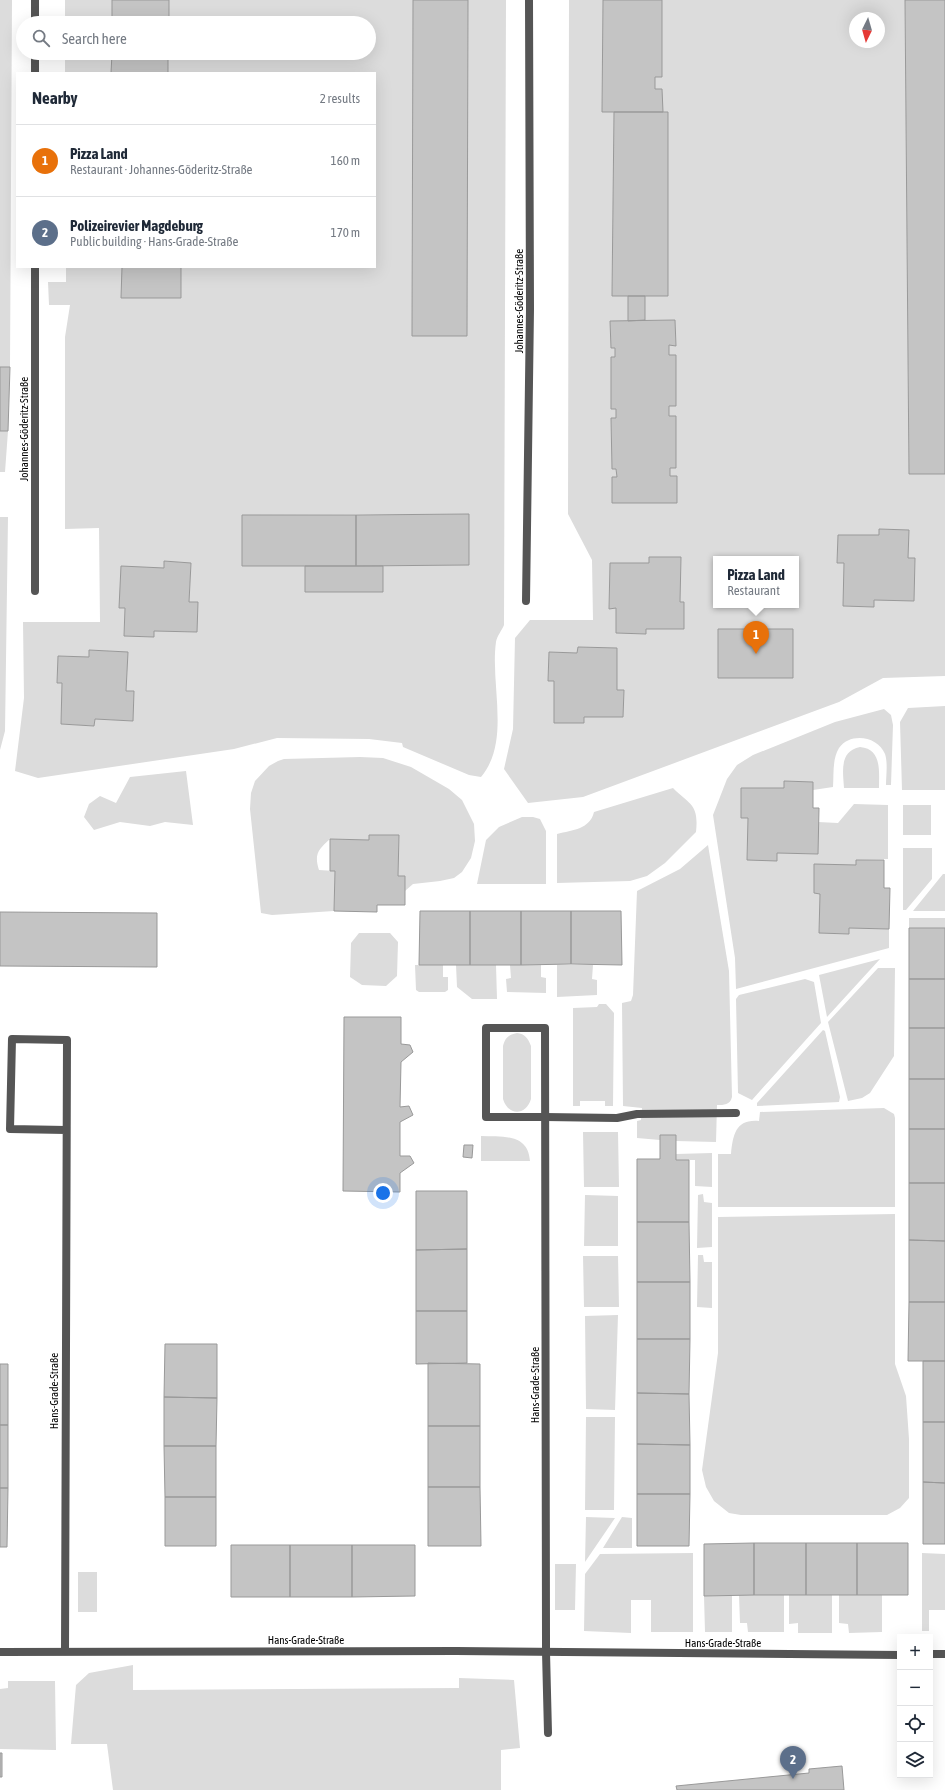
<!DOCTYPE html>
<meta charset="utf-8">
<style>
:root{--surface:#fff;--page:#f2f2f3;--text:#1f2937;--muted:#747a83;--line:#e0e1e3;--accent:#0b8043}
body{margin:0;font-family:"Asap Condensed",sans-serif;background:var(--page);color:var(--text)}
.controls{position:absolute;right:12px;bottom:12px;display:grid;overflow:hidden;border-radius:0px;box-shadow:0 4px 16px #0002}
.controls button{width:36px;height:36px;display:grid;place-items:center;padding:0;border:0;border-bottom:1px solid var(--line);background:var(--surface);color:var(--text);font:20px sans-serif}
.compass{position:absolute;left:849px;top:12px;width:36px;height:36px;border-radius:50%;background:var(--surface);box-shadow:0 4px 16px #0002;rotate:185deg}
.you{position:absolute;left:383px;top:1193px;width:14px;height:14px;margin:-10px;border:3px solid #fff;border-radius:50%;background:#1a73e8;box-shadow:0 0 0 6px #1a73e833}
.badge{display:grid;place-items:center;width:26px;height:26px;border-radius:50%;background:var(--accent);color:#fff;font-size:13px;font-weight:700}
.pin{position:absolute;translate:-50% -33px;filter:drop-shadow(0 1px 2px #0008)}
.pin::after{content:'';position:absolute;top:21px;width:14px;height:12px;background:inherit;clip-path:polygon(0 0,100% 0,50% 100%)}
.popup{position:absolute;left:713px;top:556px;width:86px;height:52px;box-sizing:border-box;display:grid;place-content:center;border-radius:0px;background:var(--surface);filter:drop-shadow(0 1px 3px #0005);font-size:13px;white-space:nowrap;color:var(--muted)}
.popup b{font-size:15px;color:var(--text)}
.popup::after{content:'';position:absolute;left:50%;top:100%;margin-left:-8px;border:8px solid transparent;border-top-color:var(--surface)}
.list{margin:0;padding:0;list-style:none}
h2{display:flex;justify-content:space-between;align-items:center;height:52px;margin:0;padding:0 16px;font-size:17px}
h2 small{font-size:13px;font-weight:400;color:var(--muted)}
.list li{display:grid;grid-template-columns:26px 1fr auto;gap:12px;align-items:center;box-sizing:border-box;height:72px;padding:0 16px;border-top:1px solid var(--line)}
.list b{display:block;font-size:15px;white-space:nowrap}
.list p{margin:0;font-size:13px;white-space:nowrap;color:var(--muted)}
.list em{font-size:13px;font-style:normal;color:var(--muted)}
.icon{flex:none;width:22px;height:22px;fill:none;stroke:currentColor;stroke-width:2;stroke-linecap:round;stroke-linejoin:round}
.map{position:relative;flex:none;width:945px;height:1790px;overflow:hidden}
.search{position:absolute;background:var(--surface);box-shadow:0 4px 16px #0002;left:16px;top:16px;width:360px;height:44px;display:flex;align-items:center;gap:10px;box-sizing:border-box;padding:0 14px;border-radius:22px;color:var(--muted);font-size:15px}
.panel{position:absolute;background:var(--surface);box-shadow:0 4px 16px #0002;left:16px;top:72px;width:360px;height:196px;border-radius:0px}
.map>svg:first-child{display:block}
.green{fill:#dcdcdc;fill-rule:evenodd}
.building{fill:#c4c4c4;stroke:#999}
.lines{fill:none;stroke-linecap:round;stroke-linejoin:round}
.service{stroke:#555;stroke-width:8}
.minor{stroke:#555;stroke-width:8}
.labels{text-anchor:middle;stroke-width:4;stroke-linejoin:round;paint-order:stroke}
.street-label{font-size:11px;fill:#000;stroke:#fff}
</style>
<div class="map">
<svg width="945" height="1790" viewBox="0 0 945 1790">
<rect width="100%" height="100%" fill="#fff"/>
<path class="green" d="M 0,0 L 12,0 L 10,367 L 0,367 Z
M 65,0 L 112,0 L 112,23 L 65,23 Z
M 169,0 L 413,0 L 412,335 L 467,336 L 468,0 L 506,0 L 504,625 C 502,630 497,636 496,642 C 490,685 511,741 481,777 L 469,775 L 403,747 L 402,743 L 369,739 L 277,738 L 234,749 L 38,778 L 15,771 L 24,698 L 23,622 L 100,622 L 99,528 L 65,529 L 65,337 L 70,305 L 49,305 L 48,282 L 66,282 L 66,267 L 122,267 L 122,298 L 180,298 L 181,267 L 375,267 L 375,73 L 168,73 L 168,53 L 369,53 L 369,23 L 169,23 ZM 242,515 L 468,514 L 469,565 L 383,566 L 383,592 L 306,592 L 305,566 L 242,566 ZM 164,561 L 191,563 L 189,602 L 198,602 L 196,632 L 154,631 L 154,637 L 124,636 L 125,608 L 164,568 ZM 89,650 L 127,652 L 126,691 L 134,692 L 133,721 L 95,719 L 94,726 L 61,724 L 62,683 L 57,683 L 58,656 L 89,657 Z
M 569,0 L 603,0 L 602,112 L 614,112 L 612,296 L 628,296 L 628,321 L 610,321 L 611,348 L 615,348 L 615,357 L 611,357 L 611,408 L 616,409 L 616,418 L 611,418 L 612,469 L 616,469 L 617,477 L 612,478 L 612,503 L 677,502 L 677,476 L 670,476 L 670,468 L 676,467 L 676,416 L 669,416 L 669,406 L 676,406 L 676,356 L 669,355 L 669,345 L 676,345 L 675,320 L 645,320 L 645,296 L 668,296 L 668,113 L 663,112 L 655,89 L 655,77 L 662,77 L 662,0 L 905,0 L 909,474 L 945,474 L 945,676 L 883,678 L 839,702 L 583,797 L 528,803 L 504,769 L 513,729 L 515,638 L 530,620 L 593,620 L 592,560 L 568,514 ZM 855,18 L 879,18 L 879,42 L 855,42 ZM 880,529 L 908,530 L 908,558 L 915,558 L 914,600 L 874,600 L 874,607 L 843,606 L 844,563 L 837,562 L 838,535 L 879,535 ZM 649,557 L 681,557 L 680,602 L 684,602 L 684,629 L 646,629 L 646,634 L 616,633 L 616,608 L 609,608 L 610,563 L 649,563 ZM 716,559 L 796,559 L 796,605 L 716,605 ZM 718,629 L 793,629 L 793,678 L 718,678 ZM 578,647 L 617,648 L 617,690 L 624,690 L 623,717 L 584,717 L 584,723 L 554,723 L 554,681 L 548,681 L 549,652 L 577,653 Z
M 65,53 L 112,53 L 112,73 L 65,73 Z
M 0,431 L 8,431 L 5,472 L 0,472 Z
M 0,517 L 8,517 L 5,731 L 0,750 Z
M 945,706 L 945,790 L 902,790 L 900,722 L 908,708 Z
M 884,709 L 891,715 L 893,725 L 891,785 L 886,785 C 886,776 888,763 885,754 C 878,736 850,732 839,748 C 832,760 834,774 833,787 L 813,790 L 813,782 L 784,781 L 784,788 L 741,788 L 741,818 L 748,818 L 747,860 L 777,853 L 818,854 L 818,822 L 838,823 L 854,804 L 888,805 L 888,859 L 856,860 L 856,865 L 814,865 L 814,893 L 820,894 L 819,933 L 849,934 L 849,928 L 889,929 L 889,948 L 736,989 L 735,958 L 713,815 L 727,779 L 737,765 L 753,755 L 835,722 Z
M 860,747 C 882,749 879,771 879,788 L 844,788 C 843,772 839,751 860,747 Z
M 360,757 L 383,758 L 411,767 L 449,789 L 462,800 L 474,824 L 475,841 L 471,858 L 462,872 L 454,878 L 440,881 L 413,884 L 405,891 L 405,877 L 398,876 L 399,835 L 369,835 L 369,840 L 330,839 C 318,850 314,854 319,870 L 335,871 L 334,911 L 272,915 L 261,913 L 250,809 L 251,793 L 255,781 L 269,766 L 278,761 L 284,759 Z
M 186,771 L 193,825 L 165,822 L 150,826 L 120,822 L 94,830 L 84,817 L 89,804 L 100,796 L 116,803 L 130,777 Z
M 673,788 C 690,805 699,804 696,832 L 665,863 L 647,876 L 630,881 L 557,883 L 557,834 C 573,830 590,829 594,812 Z
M 903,805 L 931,805 L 931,835 L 903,835 Z
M 522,817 L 533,817 L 540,819 L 546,831 L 546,884 L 477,884 L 486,840 L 499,827 Z
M 708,845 L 729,971 L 732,1097 C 730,1105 724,1105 717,1105 L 716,1142 L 676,1141 L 676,1135 L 660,1135 L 660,1140 L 637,1138 L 637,1121 L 641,1120 L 642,1108 L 623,1106 L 622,1003 L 631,1001 L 633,995 L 637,891 L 680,869 Z
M 903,848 L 932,848 L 932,879 L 906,910 L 903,910 Z
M 943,874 L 945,874 L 945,911 L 913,911 Z
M 909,918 L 945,918 L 945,928 L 909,928 Z
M 359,933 L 390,933 L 398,942 L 397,976 L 386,986 L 362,985 L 350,977 L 351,943 Z
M 880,959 L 827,1017 L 819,975 Z
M 415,965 L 443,965 L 443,977 L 448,977 L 448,990 L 445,992 L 419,992 L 416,990 Z
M 456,965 L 496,965 L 497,999 L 472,999 L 457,987 Z
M 510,965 L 541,965 L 541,977 L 546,978 L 546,993 L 507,992 L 506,979 L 511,978 Z
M 557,965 L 593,965 L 592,979 L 597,980 L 597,995 L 557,997 Z
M 878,968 L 895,968 L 894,1056 L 870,1093 L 862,1098 L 848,1101 L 828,1022 Z
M 805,979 L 814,982 L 821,1023 L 752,1100 L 738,1093 L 736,999 L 739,995 Z
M 599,1004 L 606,1004 L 614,1013 L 613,1106 L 605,1106 L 605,1101 L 580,1101 L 580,1106 L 573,1106 L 573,1008 L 597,1007 Z
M 823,1030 L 825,1031 L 840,1097 L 839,1102 L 757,1106 L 757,1103 Z
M 517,1033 C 525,1034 528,1038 531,1046 L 531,1099 C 526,1116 508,1116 503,1099 L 503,1046 C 505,1038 508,1035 517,1033 Z
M 884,1108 L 894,1114 L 895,1118 L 895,1207 L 718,1207 L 718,1154 L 731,1154 C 733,1134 736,1119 759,1121 L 760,1112 Z
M 583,1132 L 618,1132 L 619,1187 L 584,1187 Z
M 481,1136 C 502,1137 528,1133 530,1161 L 481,1161 Z
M 712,1153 L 712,1187 L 695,1186 L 695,1160 L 676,1160 L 676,1154 Z
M 703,1194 L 704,1202 L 712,1203 L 712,1247 L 697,1248 L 698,1195 Z
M 585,1195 L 618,1196 L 618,1246 L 584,1246 Z
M 895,1214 L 895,1364 L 906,1396 L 909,1439 L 909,1498 L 900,1508 L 887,1515 L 741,1515 L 729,1513 L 714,1501 L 706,1487 L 702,1470 L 718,1353 L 718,1217 Z
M 698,1255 L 703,1255 L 704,1262 L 712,1262 L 712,1308 L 697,1307 Z
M 583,1256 L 618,1256 L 619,1307 L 584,1307 Z
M 618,1315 L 615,1410 L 586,1409 L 585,1316 Z
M 586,1417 L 615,1417 L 614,1510 L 585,1510 Z
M 586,1517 L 615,1518 L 585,1562 Z
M 622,1517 L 632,1518 L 632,1548 L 603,1548 Z
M 693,1553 L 693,1632 L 651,1632 L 651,1600 L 631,1600 L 631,1633 L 584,1631 L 585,1574 L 600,1554 Z
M 922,1553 L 945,1554 L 945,1610 L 929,1610 L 929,1631 L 922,1631 Z
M 555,1564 L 576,1564 L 575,1610 L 555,1610 Z
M 78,1572 L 97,1572 L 97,1612 L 78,1612 Z
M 732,1595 L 732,1632 L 705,1632 L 704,1596 Z
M 739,1595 L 784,1595 L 784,1632 L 748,1632 L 747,1623 L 740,1623 Z
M 789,1595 L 832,1595 L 832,1633 L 798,1633 L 798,1623 L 789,1624 Z
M 839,1595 L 882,1595 L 882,1632 L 849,1633 L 848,1624 L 839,1623 Z
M 133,1665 L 133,1690 L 459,1688 L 459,1678 L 514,1680 L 520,1748 L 501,1750 L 501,1790 L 113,1790 L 107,1744 L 71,1744 L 76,1685 L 89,1673 Z
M 8,1681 L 55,1681 L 56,1750 L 0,1749 L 0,1689 L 8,1688 Z"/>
<path class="building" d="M 112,0 L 169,0 L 169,23 L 112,23 Z
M 413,0 L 468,0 L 467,336 L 412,336 Z
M 603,0 L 662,0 L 662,77 L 655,77 L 655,89 L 662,89 L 663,112 L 602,112 Z
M 905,0 L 945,0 L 945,474 L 909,474 Z
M 112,53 L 168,53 L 168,73 L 111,73 Z
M 614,112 L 668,112 L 668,296 L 612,296 Z
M 122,267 L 181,267 L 181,298 L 121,298 Z
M 628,296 L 645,296 L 645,320 L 628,321 Z
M 675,320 L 676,346 L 669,345 L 669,355 L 676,355 L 676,406 L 669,406 L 669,416 L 676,416 L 676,468 L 670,468 L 670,476 L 677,476 L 677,503 L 612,503 L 612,477 L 617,477 L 616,469 L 612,469 L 611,418 L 616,418 L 616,409 L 611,409 L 611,357 L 615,357 L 615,348 L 611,348 L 610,321 Z
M 0,367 L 10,367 L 8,431 L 0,431 Z
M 469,514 L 469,565 L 356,566 L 356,515 Z
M 242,515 L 356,515 L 356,566 L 242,566 Z
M 879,529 L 909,530 L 908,558 L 915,558 L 914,601 L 874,600 L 874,607 L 843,606 L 844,563 L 837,563 L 838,535 L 879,535 Z
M 649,557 L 681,557 L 680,602 L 684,602 L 684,629 L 646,629 L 646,634 L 616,633 L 616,608 L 609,609 L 610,563 L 649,563 Z
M 164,561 L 191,563 L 189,602 L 198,602 L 197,632 L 154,631 L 154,637 L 124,636 L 125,608 L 119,608 L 121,566 L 164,568 Z
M 305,566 L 383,566 L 383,592 L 305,592 Z
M 718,629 L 793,629 L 793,678 L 718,678 Z
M 578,647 L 617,648 L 617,690 L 624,690 L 623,717 L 584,717 L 584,723 L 554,723 L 554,681 L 548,681 L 549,652 L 577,653 Z
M 89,650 L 128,652 L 126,691 L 134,691 L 133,721 L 95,719 L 94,726 L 61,724 L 62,683 L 57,683 L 58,656 L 89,657 Z
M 784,781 L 813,782 L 813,808 L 819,808 L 818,854 L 777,853 L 777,861 L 747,860 L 748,818 L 741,818 L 741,788 L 784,788 Z
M 369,835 L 399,835 L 398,876 L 405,876 L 405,905 L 377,905 L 377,912 L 334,911 L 335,871 L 330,871 L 330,839 L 369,840 Z
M 856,860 L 884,860 L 884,888 L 890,888 L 889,929 L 849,928 L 849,934 L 819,933 L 820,894 L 814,893 L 814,864 L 856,865 Z
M 420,911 L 470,911 L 470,965 L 419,965 Z
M 470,911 L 521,911 L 521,965 L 470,965 Z
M 521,911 L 571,911 L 571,964 L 521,965 Z
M 571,911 L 621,911 L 622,965 L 571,964 Z
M 0,912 L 157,913 L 157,967 L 0,966 Z
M 909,928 L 945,928 L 945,979 L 909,979 Z
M 909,979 L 945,979 L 945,1028 L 909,1028 Z
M 344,1017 L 401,1017 L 401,1044 L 410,1045 L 413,1052 L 401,1062 L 400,1107 L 409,1106 L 413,1115 L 400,1122 L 400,1156 L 410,1156 L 414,1163 L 400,1173 L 400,1192 L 343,1191 Z
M 909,1028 L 945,1028 L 945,1079 L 909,1079 Z
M 909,1079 L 945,1079 L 945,1129 L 909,1129 Z
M 909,1129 L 945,1129 L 945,1183 L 909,1183 Z
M 660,1135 L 676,1135 L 676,1160 L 689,1160 L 689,1222 L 637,1222 L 637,1159 L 660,1159 Z
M 464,1145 L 473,1145 L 472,1158 L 463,1157 Z
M 909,1183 L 945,1183 L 945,1241 L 909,1240 Z
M 416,1191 L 467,1191 L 467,1249 L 416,1250 Z
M 637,1222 L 689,1222 L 690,1282 L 637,1282 Z
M 909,1240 L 945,1241 L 945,1302 L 909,1302 Z
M 467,1249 L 467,1311 L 416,1311 L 416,1250 Z
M 637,1282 L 690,1282 L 690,1339 L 637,1339 Z
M 909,1302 L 945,1302 L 945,1361 L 908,1361 Z
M 416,1311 L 467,1311 L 467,1363 L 416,1364 Z
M 637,1339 L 690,1339 L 689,1394 L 637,1393 Z
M 165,1344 L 217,1344 L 217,1398 L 164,1397 Z
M 923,1361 L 945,1361 L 945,1422 L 923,1422 Z
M 428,1363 L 480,1364 L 480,1426 L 428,1426 Z
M 0,1364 L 8,1364 L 8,1425 L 0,1425 Z
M 637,1393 L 689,1394 L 690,1445 L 637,1444 Z
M 164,1397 L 217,1398 L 216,1446 L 164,1446 Z
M 923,1422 L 945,1422 L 945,1483 L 923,1482 Z
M 0,1425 L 8,1425 L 8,1488 L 0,1488 Z
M 428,1426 L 480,1426 L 480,1487 L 428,1487 Z
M 637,1444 L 690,1445 L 690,1494 L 637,1494 Z
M 164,1446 L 216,1446 L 216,1497 L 165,1497 Z
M 923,1482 L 945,1483 L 945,1544 L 923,1544 Z
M 428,1487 L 480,1487 L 481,1546 L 428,1546 Z
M 0,1488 L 8,1488 L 7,1547 L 0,1547 Z
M 637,1494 L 690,1494 L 689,1546 L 637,1546 Z
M 165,1497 L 216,1497 L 216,1546 L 165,1546 Z
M 754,1543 L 754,1595 L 704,1596 L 704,1544 Z
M 754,1543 L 806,1543 L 806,1595 L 754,1595 Z
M 806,1543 L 857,1543 L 857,1595 L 806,1595 Z
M 857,1543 L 908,1543 L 908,1595 L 857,1595 Z
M 231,1545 L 290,1545 L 290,1597 L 231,1597 Z
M 290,1545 L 352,1545 L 352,1597 L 290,1597 Z
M 352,1545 L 415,1545 L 415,1596 L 352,1597 Z
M 0,1753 L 2,1753 L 2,1777 L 0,1777 Z
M 842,1766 L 844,1790 L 677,1790 L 676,1786 L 809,1773 L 809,1769 Z"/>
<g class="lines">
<path class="service" d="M 545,1117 L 617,1118 L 637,1114 L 736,1113
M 546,1652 L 548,1733"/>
<path class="minor" d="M 35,0 L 35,23
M 35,53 L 35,73
M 35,267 L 35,591
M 526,601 L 530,309 L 529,0
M 545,1117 L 486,1117 L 486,1028 L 545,1028 C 545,1230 546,1433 546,1635 L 546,1652
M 0,1652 L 456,1651 L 900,1655
M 65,1652 L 67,1040 L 12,1039 L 10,1129 L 66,1130
M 930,1654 L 945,1654"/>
</g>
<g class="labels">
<g class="street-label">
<text transform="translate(519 301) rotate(-90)" y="4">Johannes-Göderitz-Straße</text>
<text transform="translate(24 429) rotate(-90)" y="4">Johannes-Göderitz-Straße</text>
<text transform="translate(535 1385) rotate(-90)" y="4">Hans-Grade-Straße</text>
<text transform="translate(54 1391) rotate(-90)" y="4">Hans-Grade-Straße</text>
<text x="306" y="1644">Hans-Grade-Straße</text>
<text x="723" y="1647">Hans-Grade-Straße</text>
</g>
</g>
</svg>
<div class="controls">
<button>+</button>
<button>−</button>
<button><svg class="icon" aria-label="locate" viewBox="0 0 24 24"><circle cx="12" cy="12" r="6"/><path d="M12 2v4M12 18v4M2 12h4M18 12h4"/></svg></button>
<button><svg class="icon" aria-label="layers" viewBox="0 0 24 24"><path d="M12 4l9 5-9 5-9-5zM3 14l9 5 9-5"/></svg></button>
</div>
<svg class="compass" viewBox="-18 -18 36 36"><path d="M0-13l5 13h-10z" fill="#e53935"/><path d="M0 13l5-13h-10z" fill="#747a83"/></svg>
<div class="you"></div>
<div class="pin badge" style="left:756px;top:654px;background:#e8710a">1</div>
<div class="popup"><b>Pizza Land</b>Restaurant</div>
<div class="pin badge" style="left:793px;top:1779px;background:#5c6f8a">2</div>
<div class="search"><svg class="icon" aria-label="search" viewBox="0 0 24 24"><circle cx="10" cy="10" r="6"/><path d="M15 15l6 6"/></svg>Search here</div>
<section class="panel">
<h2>Nearby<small>2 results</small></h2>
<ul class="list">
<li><span class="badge" style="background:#e8710a">1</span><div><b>Pizza Land</b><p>Restaurant · Johannes-Göderitz-Straße</p></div><em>160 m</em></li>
<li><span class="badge" style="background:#5c6f8a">2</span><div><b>Polizeirevier Magdeburg</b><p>Public building · Hans-Grade-Straße</p></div><em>170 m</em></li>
</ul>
</section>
</div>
